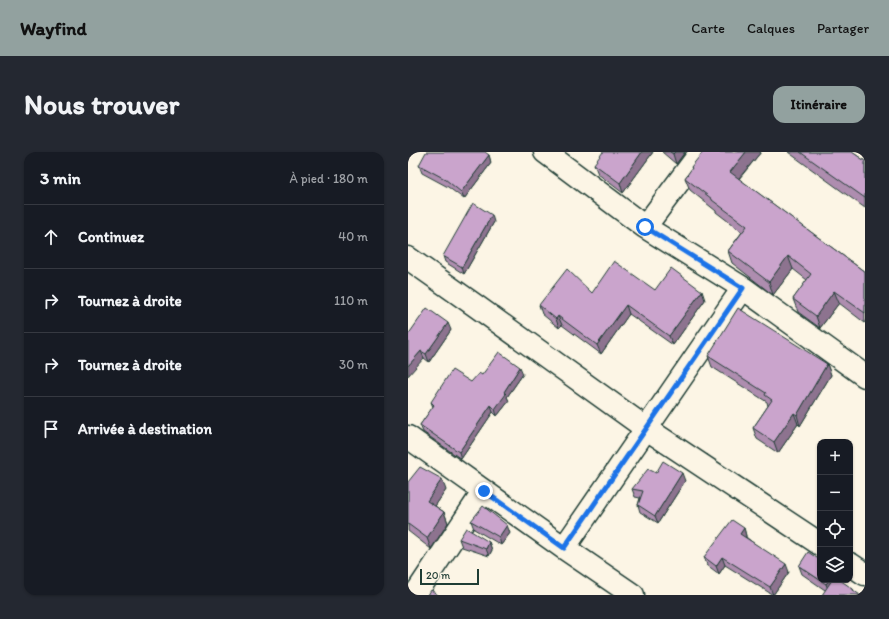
<!DOCTYPE html>
<html lang="fr">
<meta charset="utf-8">
<style>
:root{--surface:#171b24;--page:#242831;--text:#f1f3f6;--muted:#9ea1a6;--line:#363941;--accent:#92a19f}
body{margin:0;font-family:Itim,sans-serif;background:var(--page);color:var(--text)}
.controls{position:absolute;right:12px;bottom:12px;display:grid;overflow:hidden;border-radius:8px;box-shadow:0 1px 3px #0004}
.controls button{width:36px;height:36px;display:grid;place-items:center;padding:0;border:0;border-bottom:1px solid var(--line);background:var(--surface);color:var(--text);font:20px sans-serif}
.scale{position:absolute;left:12px;bottom:10px;width:59px;box-sizing:border-box;padding-left:4px;border:2px solid #1f3d34;border-top:0;font-size:11px;line-height:14px;white-space:nowrap;color:#1f3d34;-webkit-text-stroke:3px #fcf5e5;paint-order:stroke}
.stop{position:absolute;width:12px;height:12px;margin:-9px;border:3px solid #1a73e8;border-radius:50%;background:#fff}
.stop.end{background:#1a73e8;border-color:#fff;box-shadow:0 1px 4px #0008}
.list{margin:0;padding:0;list-style:none}
h2{display:flex;justify-content:space-between;align-items:center;height:52px;margin:0;padding:0 16px;font-size:17px}
h2 small{font-size:13px;font-weight:400;color:var(--muted)}
.list li{display:grid;grid-template-columns:26px 1fr auto;gap:12px;align-items:center;box-sizing:border-box;height:64px;padding:0 16px;border-top:1px solid var(--line)}
.list b{display:block;font-size:15px;white-space:nowrap}
.list em{font-size:13px;font-style:normal;color:var(--muted)}
.icon{flex:none;width:22px;height:22px;fill:none;stroke:currentColor;stroke-width:2;stroke-linecap:round;stroke-linejoin:round}
.map{position:relative;flex:none;width:457px;height:443px;overflow:hidden;border-radius:12px}
header{display:flex;align-items:center;gap:24px;box-sizing:border-box;height:56px;padding:0 20px;background:var(--accent);color:#111}
header strong{font-size:19px}
nav{display:flex;gap:22px;margin-inline-start:auto;font-size:14px}
.intro{display:flex;align-items:center;justify-content:space-between;box-sizing:border-box;height:96px;padding:0 24px}
h1{margin:0;font-size:28px}
.button{padding:10px 18px;border-radius:12px;background:var(--accent);color:#111;font-size:14px;font-weight:700}
main{display:flex;gap:24px;padding:0 24px}
aside{flex:1;background:var(--surface);border-radius:12px;box-shadow:0 1px 3px #0004}
.map>svg:first-child{display:block}
.lines{fill:none;stroke-linecap:round;stroke-linejoin:round}
.minor-casing{stroke:#1f3d34;stroke-width:25}
.minor{stroke:#fcf5e5;stroke-width:22}
.wall{fill:#ae8daf;stroke:#1f3d34}
.shaded-wall{fill:#8d738f;stroke:#1f3d34}
.building{fill:#caa4cc;stroke:#1f3d34}
.route{stroke:#1a73e8;stroke-width:5}
</style>
<header>
<strong>Wayfind</strong>
<nav><a>Carte</a><a>Calques</a><a>Partager</a></nav>
</header>
<div class="intro"><h1>Nous trouver</h1><a class="button">Itinéraire</a></div>
<main>
<aside>
<h2>3 min<small>À pied · 180 m</small></h2>
<ul class="list">
<li><svg class="icon" aria-label="ahead" viewBox="0 0 24 24"><path d="M12 20V5M6 11l6-6 6 6"/></svg><div><b>Continuez</b></div><em>40 m</em></li>
<li><svg class="icon" aria-label="right" viewBox="0 0 24 24"><path d="M7 20v-9h11M14 6l5 5-5 5"/></svg><div><b>Tournez à droite</b></div><em>110 m</em></li>
<li><svg class="icon" aria-label="right" viewBox="0 0 24 24"><path d="M7 20v-9h11M14 6l5 5-5 5"/></svg><div><b>Tournez à droite</b></div><em>30 m</em></li>
<li><svg class="icon" aria-label="arrive" viewBox="0 0 24 24"><path d="M6 21V4h12l-3 4 3 4H6"/></svg><div><b>Arrivée à destination</b></div></li>
</ul>
</aside>
<div class="map">
<svg width="457" height="443" viewBox="0 0 457 443">
<rect width="100%" height="100%" fill="#fcf5e5"/>
<filter id="ink" filterUnits="userSpaceOnUse"><feTurbulence type="fractalNoise" baseFrequency=".025" numOctaves="2"/><feDisplacementMap in="SourceGraphic" scale="8" xChannelSelector="R" yChannelSelector="G"/><feConvolveMatrix kernelMatrix="1 2 1 2 8 2 1 2 1" color-interpolation-filters="sRGB"/></filter>
<g filter="url(#ink)">
<g class="lines">
<defs>
<path id="minor" d="M 137,0 L 237,75 L 335,136 L 457,224
M 237,75 L 293,0
M 0,106 L 68,154 L 239,277 L 412,392
M 0,285 L 156,396 L 225,443
M 156,396 L 335,136
M 442,412 L 457,422
M 7,443 L 76,339"/>
</defs>
<use href="#minor" class="minor-casing"/>
<use href="#minor" class="minor"/>
</g>
<path class="wall" d="M 245,0 L 215,41 L 190,22 L 186,12 Z
M 254,0 L 277,0 L 268,12 Z
M 353,0 L 331,27 L 457,120 L 457,171 L 431,151 L 412,176 L 390,160 L 385,147 L 399,128 L 385,117 L 365,143 L 324,111 L 320,99 L 334,80 L 308,60 L 308,59 L 282,38 L 277,26 L 284,17 L 283,15 Z
M 380,0 L 444,0 L 457,9 L 457,56 Z
M 81,3 L 83,11 L 56,47 L 40,35 L 14,21 L 11,13 Z
M 86,70 L 56,122 L 37,110 L 35,104 Z
M 247,138 L 297,148 L 265,193 L 221,162 L 193,202 L 154,173 L 151,176 L 134,162 L 131,153 L 184,141 Z
M 43,178 L 21,210 L 16,206 L 0,183 Z
M 300,204 L 419,212 L 423,223 L 392,274 L 390,272 L 370,301 L 349,287 L 345,276 L 360,254 L 359,250 L 304,215 Z
M 115,222 L 99,245 L 101,249 L 89,264 L 85,260 L 53,307 L 15,280 L 12,273 L 25,255 L 23,250 L 63,230 L 74,223 Z
M 248,321 L 277,329 L 250,371 L 232,360 L 230,353 L 232,346 L 227,345 L 224,337 Z
M 0,330 L 38,338 L 27,354 L 36,360 L 40,371 L 23,397 L 0,379 Z
M 63,369 L 102,381 L 93,393 L 66,377 Z
M 336,376 L 338,384 L 338,385 L 381,420 L 365,443 L 317,413 L 311,422 L 299,413 L 296,405 Z
M 51,387 L 81,390 L 84,398 L 81,404 L 54,395 Z
M 391,414 L 412,428 L 445,437 L 446,439 L 417,438 L 394,422 Z"/>
<path class="shaded-wall" d="M 234,0 L 245,0 L 215,41 L 212,31 Z
M 267,0 L 277,0 L 268,12 L 265,2 Z
M 338,0 L 353,0 L 326,32 L 322,20 Z
M 81,3 L 83,11 L 56,47 L 53,40 Z
M 84,63 L 86,70 L 56,122 L 54,115 Z
M 380,104 L 385,117 L 365,143 L 361,130 Z
M 294,139 L 297,148 L 265,193 L 261,184 Z
M 426,139 L 431,151 L 412,176 L 408,164 Z
M 218,153 L 221,162 L 193,202 L 189,193 Z
M 150,164 L 154,173 L 151,176 L 148,167 Z
M 40,171 L 43,178 L 21,210 L 18,202 Z
M 13,199 L 16,206 L 0,224 L 0,214 Z
M 419,212 L 423,223 L 392,274 L 389,263 Z
M 112,215 L 115,222 L 99,245 L 101,249 L 89,264 L 87,257 L 96,240 Z
M 83,253 L 85,260 L 53,307 L 51,300 Z
M 386,261 L 390,272 L 370,301 L 366,290 Z
M 274,321 L 277,329 L 250,371 L 247,364 Z
M 34,327 L 38,338 L 23,360 L 19,349 Z
M 36,360 L 40,371 L 23,397 L 19,386 Z
M 99,373 L 102,381 L 93,393 L 91,385 Z
M 336,376 L 338,384 L 335,389 L 332,382 Z
M 81,390 L 84,398 L 81,404 L 78,397 Z
M 314,405 L 317,413 L 311,422 L 308,414 Z
M 378,412 L 381,420 L 365,443 L 362,435 Z
M 421,428 L 429,428 L 421,440 L 418,432 Z"/>
<path class="building" d="M 18,0 L 77,0 L 81,3 L 53,40 L 37,27 L 11,13 Z
M 195,0 L 234,0 L 212,31 L 186,12 Z
M 262,0 L 267,0 L 265,2 Z
M 295,0 L 338,0 L 322,20 L 457,120 L 457,161 L 426,139 L 408,164 L 385,147 L 403,122 L 380,104 L 361,130 L 320,99 L 339,74 L 304,48 L 304,47 L 277,26 L 284,16 L 283,15 Z
M 392,0 L 444,0 L 457,9 L 457,46 Z
M 65,51 L 84,63 L 54,115 L 35,104 Z
M 206,109 L 247,138 L 263,116 L 294,139 L 261,184 L 218,153 L 189,193 L 150,164 L 148,167 L 131,153 L 159,117 L 184,141 Z
M 19,156 L 40,171 L 18,202 L 13,199 L 0,214 L 0,183 Z
M 330,156 L 419,212 L 389,263 L 386,261 L 366,290 L 345,276 L 364,248 L 357,243 L 358,241 L 300,204 Z
M 91,200 L 112,215 L 96,240 L 98,242 L 87,257 L 83,253 L 51,300 L 12,273 L 26,253 L 23,250 L 44,218 L 63,230 L 71,221 L 74,223 Z
M 255,309 L 274,321 L 247,364 L 230,353 L 235,339 L 224,337 L 240,317 L 248,321 Z
M 12,315 L 34,327 L 19,349 L 36,360 L 19,386 L 0,372 L 0,330 Z
M 75,354 L 99,373 L 91,385 L 63,369 Z
M 324,368 L 336,376 L 332,382 L 378,412 L 362,435 L 314,405 L 308,414 L 296,405 Z
M 58,376 L 81,390 L 78,397 L 51,387 Z
M 400,400 L 412,408 L 412,428 L 421,428 L 418,432 L 391,414 Z
M 424,428 L 432,428 L 445,437 L 445,438 L 452,443 L 414,443 Z
M 23,438 L 30,443 L 20,443 Z"/>
</g>
<g class="lines" filter="url(#ink)">
<path class="route" d="M 76,339 L 156,396 L 335,136 L 237,75"/>
</g>
</svg>
<div class="controls">
<button>+</button>
<button>−</button>
<button><svg class="icon" aria-label="locate" viewBox="0 0 24 24"><circle cx="12" cy="12" r="6"/><path d="M12 2v4M12 18v4M2 12h4M18 12h4"/></svg></button>
<button><svg class="icon" aria-label="layers" viewBox="0 0 24 24"><path d="M12 4l9 5-9 5-9-5zM3 14l9 5 9-5"/></svg></button>
</div>
<div class="scale">20 m</div>
<div class="stop" style="left:237px;top:75px"></div>
<div class="stop end" style="left:76px;top:339px"></div>
</div>
</main>
